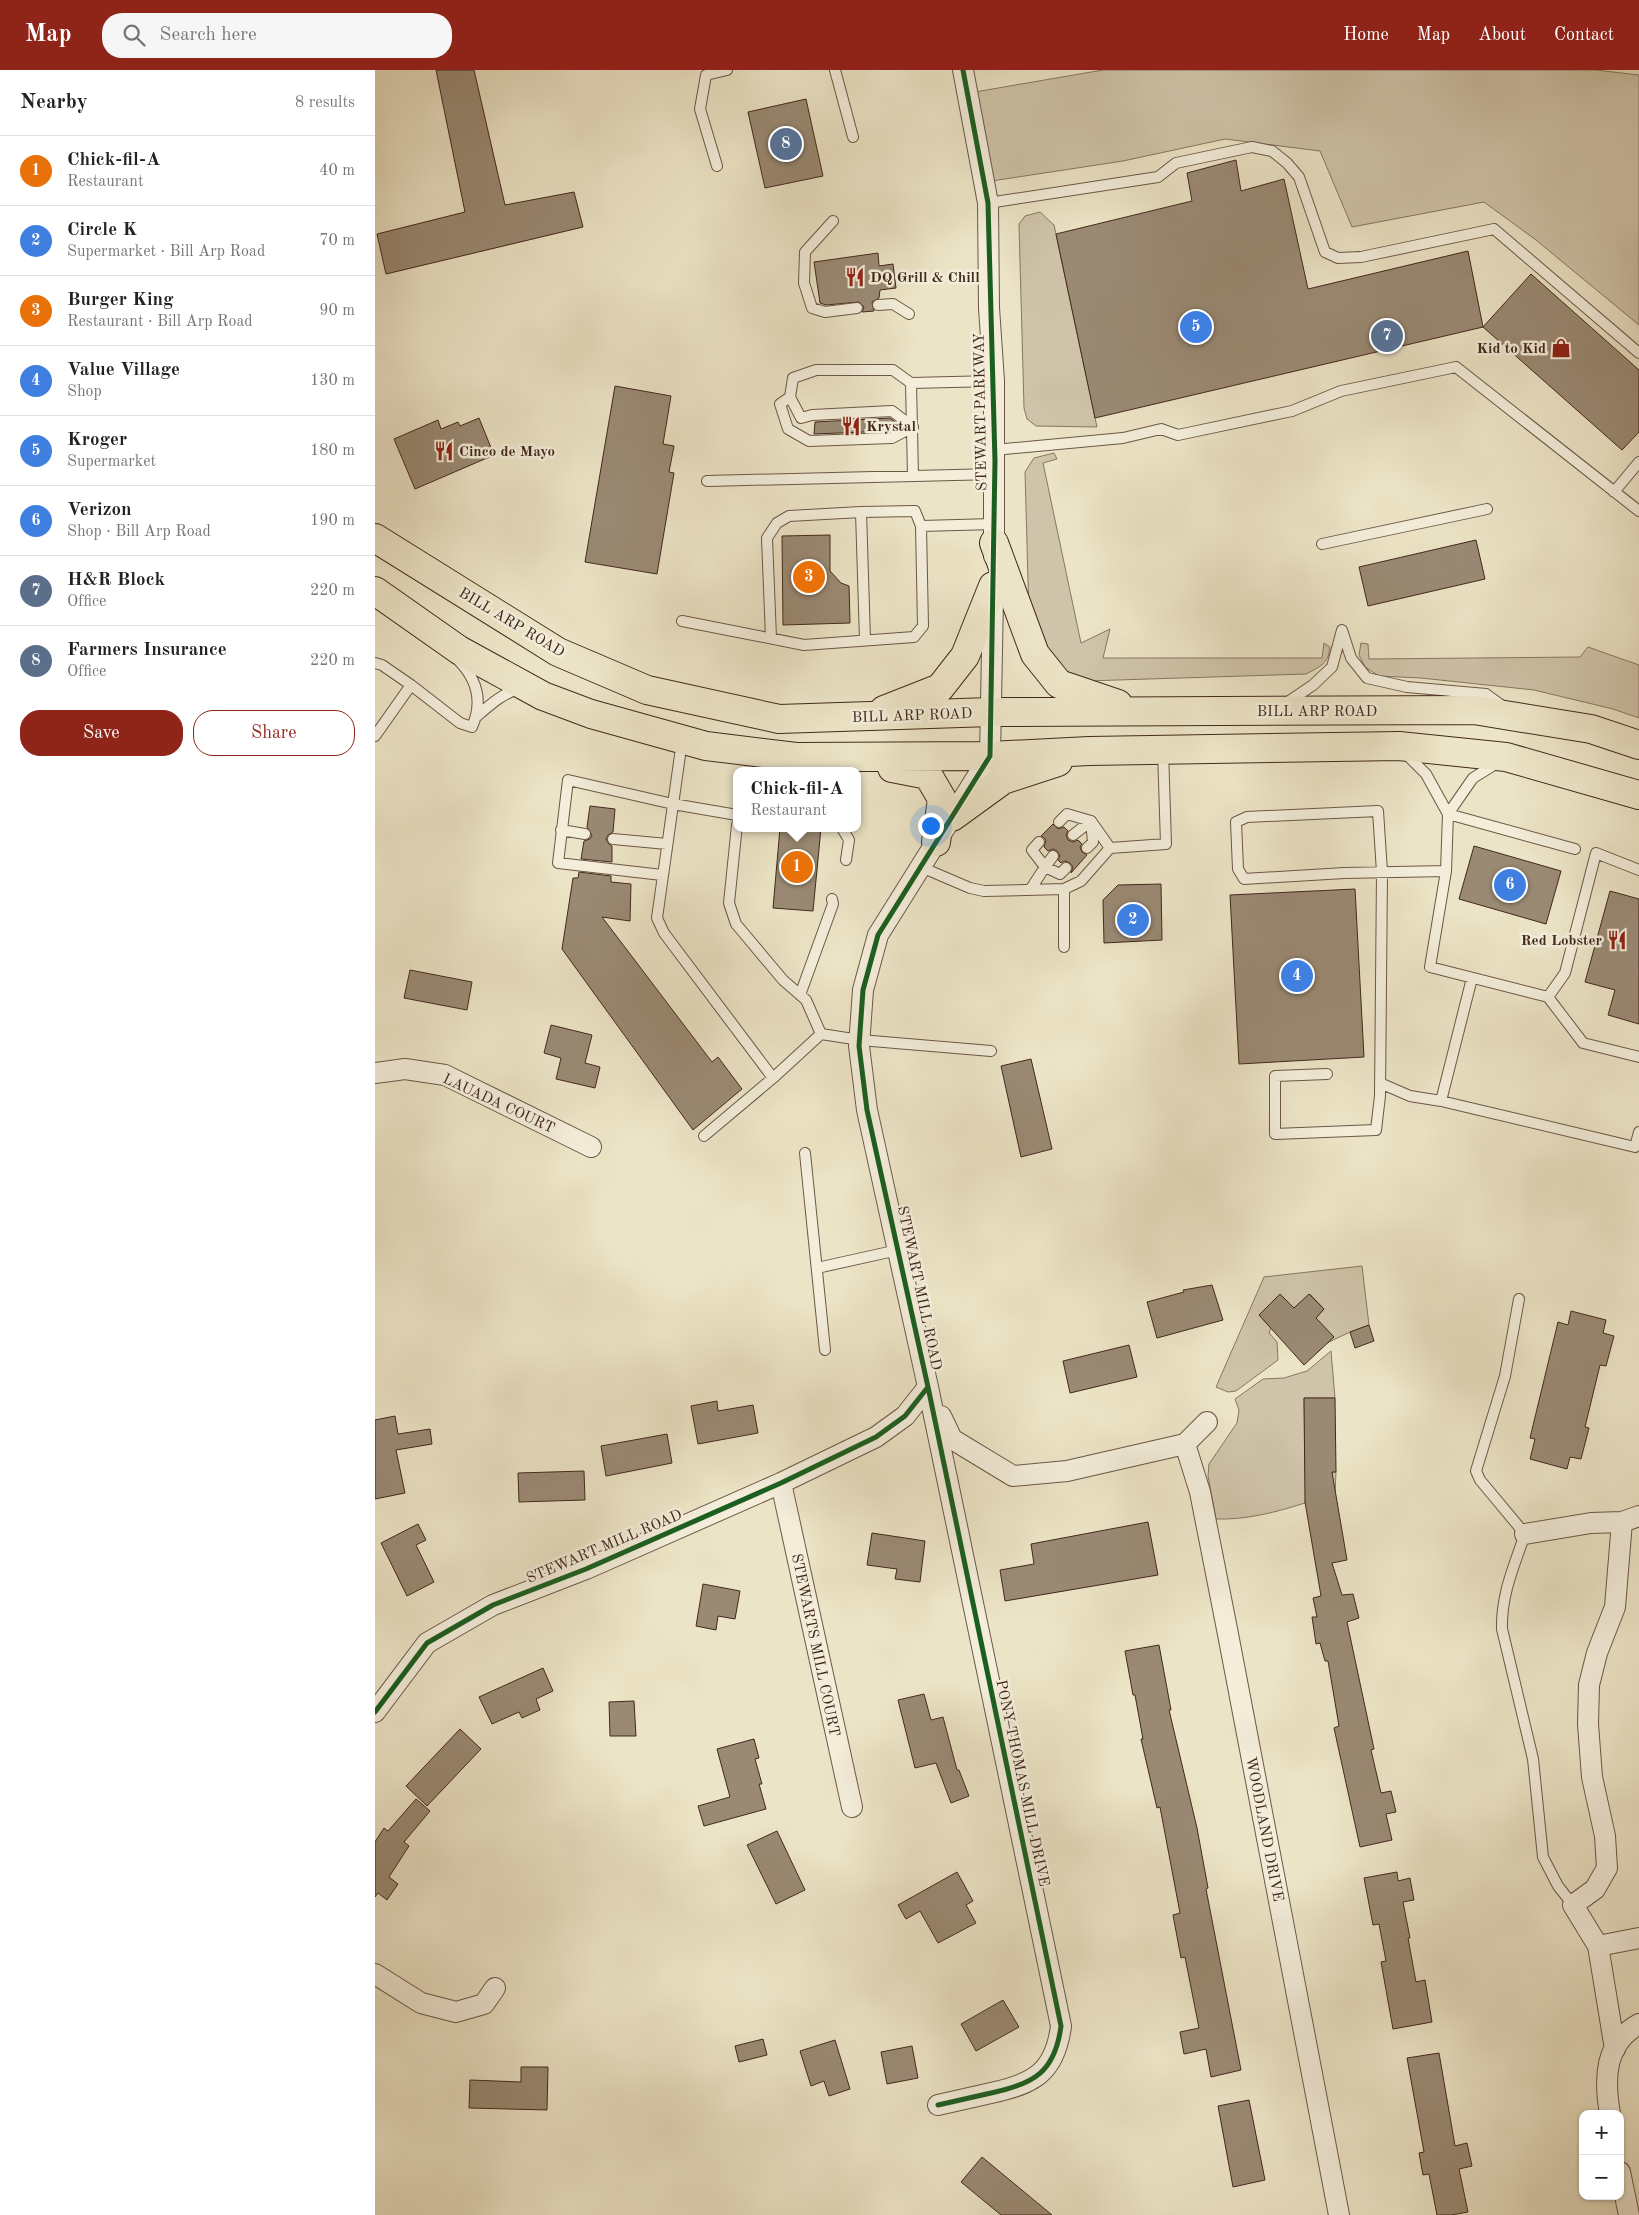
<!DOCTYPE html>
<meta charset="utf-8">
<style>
:root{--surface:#fff;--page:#f6f6f6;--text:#222;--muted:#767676;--line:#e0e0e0;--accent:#8f2418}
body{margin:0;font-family:"Old Standard TT",serif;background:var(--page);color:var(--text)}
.controls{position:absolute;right:15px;bottom:15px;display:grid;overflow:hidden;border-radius:10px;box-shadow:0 1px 4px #0004}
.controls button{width:45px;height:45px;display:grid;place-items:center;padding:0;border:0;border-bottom:1px solid var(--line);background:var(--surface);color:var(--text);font:25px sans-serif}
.you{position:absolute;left:555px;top:755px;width:18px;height:18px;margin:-12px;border:4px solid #fff;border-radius:50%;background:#1a73e8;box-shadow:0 0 0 8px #1a73e833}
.badge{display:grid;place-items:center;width:32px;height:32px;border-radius:50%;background:var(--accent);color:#fff;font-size:16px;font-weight:700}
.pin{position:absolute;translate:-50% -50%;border:2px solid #fff;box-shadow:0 1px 5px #0006}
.popup{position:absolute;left:358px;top:697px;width:128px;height:65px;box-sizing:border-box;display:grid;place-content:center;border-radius:10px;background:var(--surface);filter:drop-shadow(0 1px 4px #0005);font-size:16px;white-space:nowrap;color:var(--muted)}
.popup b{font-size:19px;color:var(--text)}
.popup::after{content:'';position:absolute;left:50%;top:100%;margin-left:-10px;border:10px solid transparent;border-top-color:var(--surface)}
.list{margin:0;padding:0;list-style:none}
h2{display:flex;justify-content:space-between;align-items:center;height:65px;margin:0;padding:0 20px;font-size:21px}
h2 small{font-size:16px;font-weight:400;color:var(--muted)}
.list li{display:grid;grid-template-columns:32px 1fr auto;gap:15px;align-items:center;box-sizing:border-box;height:70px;padding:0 20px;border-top:1px solid var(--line)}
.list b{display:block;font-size:19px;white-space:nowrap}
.list p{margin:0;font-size:16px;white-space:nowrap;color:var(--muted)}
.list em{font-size:16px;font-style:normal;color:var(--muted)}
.actions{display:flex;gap:10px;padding:15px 20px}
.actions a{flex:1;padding:11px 0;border:1px solid var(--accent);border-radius:20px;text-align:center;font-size:18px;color:var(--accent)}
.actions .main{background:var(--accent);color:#fff}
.icon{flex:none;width:28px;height:28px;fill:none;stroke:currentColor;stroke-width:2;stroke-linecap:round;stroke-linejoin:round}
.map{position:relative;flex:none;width:1264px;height:2145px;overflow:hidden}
header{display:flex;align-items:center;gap:30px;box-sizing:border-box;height:70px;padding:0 25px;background:var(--accent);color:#fff}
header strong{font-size:24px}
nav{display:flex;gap:28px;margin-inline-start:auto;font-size:18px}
.search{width:350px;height:45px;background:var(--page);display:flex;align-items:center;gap:12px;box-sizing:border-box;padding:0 18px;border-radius:20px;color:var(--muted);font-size:19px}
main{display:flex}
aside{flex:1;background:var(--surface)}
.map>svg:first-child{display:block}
.green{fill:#cfc4a9;stroke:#887662}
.building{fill:#9a8a74;stroke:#42281c}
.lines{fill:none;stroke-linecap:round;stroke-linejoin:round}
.lane-casing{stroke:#6c5746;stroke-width:12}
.street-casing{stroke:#6c5746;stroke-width:22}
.primary-casing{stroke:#42281c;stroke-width:30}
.lane{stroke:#f3edda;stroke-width:10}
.street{stroke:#f3edda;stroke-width:20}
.primary{stroke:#ece4c6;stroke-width:28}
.cycleway-casing{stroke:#f3edda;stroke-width:8}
.cycleway{stroke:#1b5e20;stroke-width:5}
.labels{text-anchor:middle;stroke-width:5;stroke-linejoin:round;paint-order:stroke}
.poi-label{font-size:15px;font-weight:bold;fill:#42281c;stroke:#f3edda;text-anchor:start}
.street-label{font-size:15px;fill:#42281c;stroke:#f3edda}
</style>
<header>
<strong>Map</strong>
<div class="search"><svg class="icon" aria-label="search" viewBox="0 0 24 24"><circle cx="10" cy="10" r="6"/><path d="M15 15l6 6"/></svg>Search here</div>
<nav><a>Home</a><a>Map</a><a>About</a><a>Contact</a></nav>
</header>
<main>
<aside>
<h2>Nearby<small>8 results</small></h2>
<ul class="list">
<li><span class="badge" style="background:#e8710a">1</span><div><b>Chick-fil-A</b><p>Restaurant</p></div><em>40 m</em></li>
<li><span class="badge" style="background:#3f7fe0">2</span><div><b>Circle K</b><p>Supermarket · Bill Arp Road</p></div><em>70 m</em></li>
<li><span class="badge" style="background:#e8710a">3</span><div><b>Burger King</b><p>Restaurant · Bill Arp Road</p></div><em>90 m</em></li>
<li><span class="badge" style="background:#3f7fe0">4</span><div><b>Value Village</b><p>Shop</p></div><em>130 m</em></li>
<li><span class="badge" style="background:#3f7fe0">5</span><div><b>Kroger</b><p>Supermarket</p></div><em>180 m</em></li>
<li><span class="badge" style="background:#3f7fe0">6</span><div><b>Verizon</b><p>Shop · Bill Arp Road</p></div><em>190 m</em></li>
<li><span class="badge" style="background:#5c6f8a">7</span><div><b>H&amp;R Block</b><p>Office</p></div><em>220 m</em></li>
<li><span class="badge" style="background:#5c6f8a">8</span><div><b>Farmers Insurance</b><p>Office</p></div><em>220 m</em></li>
</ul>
<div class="actions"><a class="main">Save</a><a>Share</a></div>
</aside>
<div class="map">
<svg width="1264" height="2145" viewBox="0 0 1264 2145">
<rect width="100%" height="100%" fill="#ece4c6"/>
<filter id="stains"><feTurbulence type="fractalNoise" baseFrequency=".004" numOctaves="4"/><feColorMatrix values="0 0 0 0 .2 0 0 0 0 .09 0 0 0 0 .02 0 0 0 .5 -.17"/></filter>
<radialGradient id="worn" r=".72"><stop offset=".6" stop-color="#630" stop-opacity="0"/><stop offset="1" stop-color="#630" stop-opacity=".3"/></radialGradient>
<path class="green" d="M 728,0 L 1221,0 L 1264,5 L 1264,255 L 1161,170 L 1109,132 L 977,157 L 945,81 L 850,69 L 748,91 L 610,112 L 594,23 Z
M 665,142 L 679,155 L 722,357 L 661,356 L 652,349 L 649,338 L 644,154 L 650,146 Z
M 679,383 L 682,389 L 668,393 L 706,573 L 735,559 L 728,588 L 947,588 L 949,573 L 955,577 C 954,593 945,597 931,604 L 711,611 L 686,599 L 659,568 L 654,547 L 650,402 L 659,388 Z
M 986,573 L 993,574 L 994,589 L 1205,587 L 1213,577 L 1264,595 L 1264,648 L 1238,639 L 1159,620 L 1046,608 L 1004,606 L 990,597 L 984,585 Z
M 987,1196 L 994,1255 L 975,1262 L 952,1273 L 948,1270 L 941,1248 L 949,1239 L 935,1224 L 919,1238 L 905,1224 L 884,1245 L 896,1258 L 894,1263 L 902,1272 L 903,1290 L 861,1321 L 853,1322 L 841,1317 L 889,1207 Z
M 956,1281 L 960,1328 L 929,1328 L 930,1401 L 961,1402 L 960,1423 L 930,1429 L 930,1433 C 902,1442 871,1450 841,1449 L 833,1406 L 834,1394 L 862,1353 L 864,1340 L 860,1329 L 888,1309 L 909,1308 L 932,1301 Z"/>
<path class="building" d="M 61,0 L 99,0 L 130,135 L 199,122 L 208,157 L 11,204 L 2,164 L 90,142 Z
M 431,29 L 448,106 L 390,118 L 373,42 Z
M 861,90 L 866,121 L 909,109 L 933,219 L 1093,181 L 1108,257 L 720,348 L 681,164 L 817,131 L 812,103 Z
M 503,183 L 504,196 L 518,194 L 521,218 L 505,220 L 504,228 L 497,232 L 499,241 L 487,242 L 489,237 L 484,232 L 451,235 L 445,233 L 439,192 Z
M 1156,204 L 1264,300 L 1264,362 L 1247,380 L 1108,257 Z
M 240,316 L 296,326 L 288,374 L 299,376 L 294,402 L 299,403 L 282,504 L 210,492 Z
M 104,348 L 119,385 L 40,419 L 19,369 L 63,350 L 66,359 L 83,352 L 85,356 Z
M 515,348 L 523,354 L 523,357 L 515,361 L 439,364 L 440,352 Z
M 455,465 L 455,501 L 466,513 L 474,516 L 475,553 L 408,555 L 407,466 Z
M 1101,470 L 1110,509 L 993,536 L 984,497 Z
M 215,736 L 240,739 L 238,762 L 233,765 L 231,769 L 234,774 L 237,776 L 237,792 L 206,789 L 209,771 L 215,769 L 217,765 L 212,757 Z
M 678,754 L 683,759 L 689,757 L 693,761 L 691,765 L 693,770 L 698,772 L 703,770 L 707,774 L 705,777 L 707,782 L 712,785 L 696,803 L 698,797 L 695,793 L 690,791 L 686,793 L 683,790 L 685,786 L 682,781 L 678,779 L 673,781 L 669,777 L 671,770 L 666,766 Z
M 405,758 L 446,758 L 438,841 L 398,838 Z
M 1099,776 L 1186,801 L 1171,854 L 1084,829 Z
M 204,802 L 236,806 L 236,812 L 256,814 L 255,851 L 227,847 L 337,992 L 343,987 L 367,1019 L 318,1060 L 187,879 L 198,808 L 203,808 Z
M 786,814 L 787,870 L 729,873 L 728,830 L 743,815 Z
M 980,819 L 989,987 L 864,994 L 855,825 Z
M 1235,821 L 1264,829 L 1264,954 L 1233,945 L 1240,920 L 1210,912 Z
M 35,900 L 97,912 L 92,940 L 29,928 Z
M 176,955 L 217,965 L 210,993 L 225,997 L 220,1018 L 181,1009 L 186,988 L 169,983 Z
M 656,989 L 677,1079 L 646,1087 L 626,996 Z
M 837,1215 L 848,1250 L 782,1268 L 772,1232 L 809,1222 L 808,1220 Z
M 905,1224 L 919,1238 L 934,1224 L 949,1239 L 941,1248 L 959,1267 L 929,1295 L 884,1245 Z
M 1196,1241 L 1231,1250 L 1228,1263 L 1239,1266 L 1231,1296 L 1225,1295 L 1210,1357 L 1214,1358 L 1206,1389 L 1195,1387 L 1192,1399 L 1155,1389 L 1160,1369 L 1155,1368 L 1183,1252 L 1193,1255 Z
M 994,1255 L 999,1271 L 980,1278 L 975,1262 Z
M 754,1275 L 762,1307 L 695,1323 L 688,1291 Z
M 929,1328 L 960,1328 L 961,1402 L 957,1402 L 972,1490 L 957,1493 L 967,1525 L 978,1524 L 984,1548 L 972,1552 L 999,1679 L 996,1680 L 1006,1723 L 1016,1721 L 1021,1742 L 1011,1744 L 1017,1770 L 985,1777 L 959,1658 L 964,1656 L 953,1591 L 950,1591 L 945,1573 L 941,1574 L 937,1547 L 942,1547 L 938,1528 L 946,1526 L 930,1432 Z
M 342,1331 L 343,1341 L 378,1335 L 383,1363 L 323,1374 L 316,1336 Z
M 20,1346 L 23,1364 L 55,1359 L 57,1374 L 21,1380 L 30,1423 L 0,1429 L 0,1350 Z
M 292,1364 L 297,1393 L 231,1406 L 226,1376 Z
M 209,1401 L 210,1430 L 144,1432 L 143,1403 Z
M 773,1452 L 783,1505 L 630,1531 L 625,1500 L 659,1494 L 656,1474 Z
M 43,1454 L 51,1470 L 41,1475 L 59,1512 L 32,1526 L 6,1473 Z
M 497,1463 L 550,1471 L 545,1512 L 520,1509 L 522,1499 L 492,1495 Z
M 328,1514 L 365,1521 L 360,1549 L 343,1546 L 341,1560 L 321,1556 Z
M 784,1575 L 796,1640 L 794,1640 L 822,1758 L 833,1818 L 831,1819 L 866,2000 L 836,2007 L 831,1979 L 809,1984 L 805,1962 L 824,1958 L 810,1887 L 806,1888 L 798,1845 L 805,1843 L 785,1737 L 782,1738 L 766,1669 L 768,1669 L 760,1625 L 758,1625 L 750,1581 Z
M 168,1598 L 178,1621 L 161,1629 L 165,1640 L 147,1648 L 144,1642 L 117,1654 L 104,1627 Z
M 549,1624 L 556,1650 L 568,1647 L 582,1700 L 584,1700 L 594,1726 L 576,1733 L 561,1693 L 540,1698 L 523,1630 Z
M 259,1631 L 261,1666 L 235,1666 L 234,1632 Z
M 85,1659 L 106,1679 L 52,1736 L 31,1716 Z
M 379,1669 L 384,1688 L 380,1689 L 387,1714 L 384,1714 L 391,1739 L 329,1756 L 323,1736 L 355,1727 L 342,1679 Z
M 41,1729 L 55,1741 L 29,1772 L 34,1776 L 14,1807 L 23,1814 L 12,1830 L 3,1823 L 0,1827 L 0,1772 L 9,1758 L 13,1761 Z
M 402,1761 L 430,1820 L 401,1834 L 372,1775 Z
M 582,1802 L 598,1831 L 591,1835 L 601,1853 L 563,1873 L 545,1841 L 531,1849 L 523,1835 Z
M 1022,1802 L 1023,1811 L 1035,1808 L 1039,1830 L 1028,1832 L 1035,1868 L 1033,1868 L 1041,1912 L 1050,1910 L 1057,1952 L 1018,1959 L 1006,1892 L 1011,1891 L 1004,1854 L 998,1855 L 989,1808 Z
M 628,1930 L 644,1957 L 601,1981 L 586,1954 Z
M 388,1969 L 392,1985 L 364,1992 L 360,1976 Z
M 460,1970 L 475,2019 L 454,2026 L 449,2011 L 436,2016 L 425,1981 Z
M 537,1976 L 543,2008 L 512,2014 L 506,1982 Z
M 1064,1983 L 1080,2076 L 1092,2073 L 1097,2096 L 1084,2099 L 1093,2142 L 1076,2145 L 1062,2145 L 1054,2104 L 1048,2105 L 1044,2083 L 1049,2082 L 1032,1988 Z
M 146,1997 L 173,1997 L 172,2040 L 94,2038 L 95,2010 L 146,2012 Z
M 874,2030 L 890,2110 L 858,2117 L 843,2036 Z
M 607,2087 L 677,2145 L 626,2145 L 586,2112 Z"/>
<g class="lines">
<defs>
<path id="lane" d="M 460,0 L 478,67
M 342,96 L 325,39 L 331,5 L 352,0
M 613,133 L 783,107 L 801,93 L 877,77 L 897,81 L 912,93 L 924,107 L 950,182 L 963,188 L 986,187 L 1119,159 L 1264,283
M 458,151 L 430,182 L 429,213 L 437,238 L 450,242 L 482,238
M 503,235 L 518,234 L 534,244
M 536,313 L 538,406
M 415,327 L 405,334 L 413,359 L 434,371 L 517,368 L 538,357 L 517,341 L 437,345 L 426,348 L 415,327 L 418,308 L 441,300 L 518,300 L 536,313 L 619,311
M 619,380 L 748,368 L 786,359 L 803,365 L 917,341 L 966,321 L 1081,297 L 1264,441
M 332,411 L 620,404
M 1239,422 L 1264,392
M 947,474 L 1112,439
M 307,551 L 429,575 L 539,567 L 548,556 L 546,456 L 619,454
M 396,568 L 392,468 L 402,453 L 414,446 L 486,442
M 490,570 L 486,442 L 540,441 L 546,456
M 0,593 L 7,595 L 36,615 L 0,666
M 36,615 L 85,653 L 97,657 C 108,632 103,610 83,590
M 910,634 L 938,615 L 957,597 L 967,560 L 976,588 L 992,608 L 1032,617 L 1111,624 L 1129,637
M 101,647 C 116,634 128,623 146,618
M 307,671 L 282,848 L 289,863 L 398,1008 L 446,964 L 485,970 L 616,981
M 1029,682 L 1051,704 L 1073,744 L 1071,801 L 1055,897 L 1173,927 L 1190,903 L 1221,783 L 1264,800
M 1073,744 L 1200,779
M 1073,744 L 1098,708 L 1124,692
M 684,752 L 692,744 L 716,751 L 718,772 L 712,778
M 362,755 L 354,833 L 361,854 L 408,910 L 431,930 L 446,964
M 467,758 L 474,770 L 471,790
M 186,760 L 210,764
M 698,765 L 716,751 L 735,778
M 238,769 L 292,774
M 664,772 L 657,780 L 670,797 L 678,786
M 546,797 L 595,818 L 609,821 L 689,819 L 706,811 L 735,778 L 791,774 L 788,680
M 287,805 L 183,793 L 193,710 L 298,734 L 362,745
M 689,819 L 689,877
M 655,820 L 670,797 L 685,804 L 691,798
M 1097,908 L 1066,1031 L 1260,1077 L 1264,1062
M 425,925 L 458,834 L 457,829
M 1173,927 L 1208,973 L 1264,987
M 952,1004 L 900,1006 L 900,1064 L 1001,1060 L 1005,1026 L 1007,802 L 1003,741 L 872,747 L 861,752 L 863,799 L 869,809 L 969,803 L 1071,801
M 1005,1013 L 1035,1026 L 1066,1031
M 329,1066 L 398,1008
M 430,1083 L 450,1280
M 442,1198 L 523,1180
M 1144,1229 L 1130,1306 L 1101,1401 L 1105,1410 L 1150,1464 C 1139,1496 1126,1525 1127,1559 L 1158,1689 L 1168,1787 L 1183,1816 L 1198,1835"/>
<path id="street" d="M 588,0 L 613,133 L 614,238 L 619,311 L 619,486
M 0,1003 L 30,999 L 70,1005 L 216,1077
M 553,1317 L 686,1956 C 680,2002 659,2014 616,2023 C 598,2027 580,2031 563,2035
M 566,1346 L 577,1369 L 638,1406 L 692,1401 L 810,1374 L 832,1352
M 810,1374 L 825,1422 L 852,1559 L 964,2145
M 406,1413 L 477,1737
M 1247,1452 L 1240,1537 L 1222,1583 L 1214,1615 L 1213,1654 L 1217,1707 L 1230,1766 L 1232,1798 L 1220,1819 L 1198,1835 L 1223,1876 L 1264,1868
M 1150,1464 L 1216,1453 L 1247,1452 L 1264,1446
M 0,1642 L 52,1573 L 118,1535 L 211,1499 L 406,1413 L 501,1367 L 530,1346 L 553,1317 L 492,1040 L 484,976 L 488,920 L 503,865 L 615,686 L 618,527
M 1223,1876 L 1240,1979
M 0,1904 L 46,1933 L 81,1942 L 109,1934 L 120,1918
M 1235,2044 C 1229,2009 1229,1973 1264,1954
M 1245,2102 L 1254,2145"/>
<path id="primary" d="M 0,468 L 183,582 L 272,620 L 404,649 L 616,642 L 1099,640 L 1216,659 L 1264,675
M 619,473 L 660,584 L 684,614 L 743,634
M 0,521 L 84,580 L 168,626 L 216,644 L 331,676 L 421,687 L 615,686 L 714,681 L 1024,676 L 1131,687 L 1264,725
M 509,640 L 565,618 L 590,586 L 618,516
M 517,698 L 553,705 L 567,729 L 561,772
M 577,747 L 628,710 L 683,692"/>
</defs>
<use href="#lane" class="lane-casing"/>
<use href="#street" class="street-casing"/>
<use href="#primary" class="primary-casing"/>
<use href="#lane" class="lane"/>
<use href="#street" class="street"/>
<use href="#primary" class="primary"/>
<defs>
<path id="cycleway" d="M 553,1317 L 686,1956 C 680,2002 659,2014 616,2023 C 598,2027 580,2031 563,2035
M 0,1642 L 52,1573 L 118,1535 L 211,1499 L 406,1413 L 501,1367 L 530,1346 L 553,1317 L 492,1040 L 484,976 L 488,920 L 503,865 L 615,686 L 620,391 L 613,133 L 588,0"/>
</defs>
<use href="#cycleway" class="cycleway-casing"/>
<use href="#cycleway" class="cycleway"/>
</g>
<defs>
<symbol id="restaurant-bare" viewBox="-9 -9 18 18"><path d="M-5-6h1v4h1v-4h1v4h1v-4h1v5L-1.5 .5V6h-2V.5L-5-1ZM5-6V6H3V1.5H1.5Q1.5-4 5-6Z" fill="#8f2418" stroke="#f3edda" stroke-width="2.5" paint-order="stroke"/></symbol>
<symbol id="shop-bare" viewBox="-9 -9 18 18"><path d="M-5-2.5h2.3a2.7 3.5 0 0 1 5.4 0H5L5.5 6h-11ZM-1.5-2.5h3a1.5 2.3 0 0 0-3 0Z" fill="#8f2418" stroke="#f3edda" stroke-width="2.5" paint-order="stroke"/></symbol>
</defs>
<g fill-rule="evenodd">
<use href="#restaurant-bare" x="466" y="193" width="28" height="28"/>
<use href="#shop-bare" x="1172" y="264" width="28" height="28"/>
<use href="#restaurant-bare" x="462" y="342" width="28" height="28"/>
<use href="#restaurant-bare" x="55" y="367" width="28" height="28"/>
<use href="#restaurant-bare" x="1228" y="856" width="28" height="28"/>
</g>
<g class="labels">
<g class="poi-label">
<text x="495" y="212">DQ Grill &amp; Chill</text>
<text x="1171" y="283" text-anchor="end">Kid to Kid</text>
<text x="491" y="361">Krystal</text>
<text x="84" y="386">Cinco de Mayo</text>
<text x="1227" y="875" text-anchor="end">Red Lobster</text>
</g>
<g class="street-label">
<text transform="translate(605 342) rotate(-91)" y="5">STEWART PARKWAY</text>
<text transform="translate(137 552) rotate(31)" y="5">BILL ARP ROAD</text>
<text x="942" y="646">BILL ARP ROAD</text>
<text transform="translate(537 645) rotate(-2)" y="5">BILL ARP ROAD</text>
<text transform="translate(124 1033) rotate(25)" y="5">LAUADA COURT</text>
<text transform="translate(545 1218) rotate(78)" y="5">STEWART MILL ROAD</text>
<text transform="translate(229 1476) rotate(-23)" y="5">STEWART MILL ROAD</text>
<text transform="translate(441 1575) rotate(78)" y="5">STEWARTS MILL COURT</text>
<text transform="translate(648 1713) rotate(78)" y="5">PONY THOMAS MILL DRIVE</text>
<text transform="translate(890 1759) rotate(79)" y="5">WOODLAND DRIVE</text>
</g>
</g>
<rect width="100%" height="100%" filter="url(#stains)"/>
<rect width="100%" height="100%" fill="url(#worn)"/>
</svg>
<div class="controls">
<button>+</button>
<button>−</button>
</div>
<div class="you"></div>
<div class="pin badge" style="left:422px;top:797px;background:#e8710a">1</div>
<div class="popup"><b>Chick-fil-A</b>Restaurant</div>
<div class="pin badge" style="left:758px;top:850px;background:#3f7fe0">2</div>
<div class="pin badge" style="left:434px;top:507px;background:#e8710a">3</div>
<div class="pin badge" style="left:922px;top:906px;background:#3f7fe0">4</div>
<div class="pin badge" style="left:821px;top:257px;background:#3f7fe0">5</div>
<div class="pin badge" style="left:1135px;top:815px;background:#3f7fe0">6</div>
<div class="pin badge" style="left:1012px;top:266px;background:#5c6f8a">7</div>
<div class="pin badge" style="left:411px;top:74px;background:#5c6f8a">8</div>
</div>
</main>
